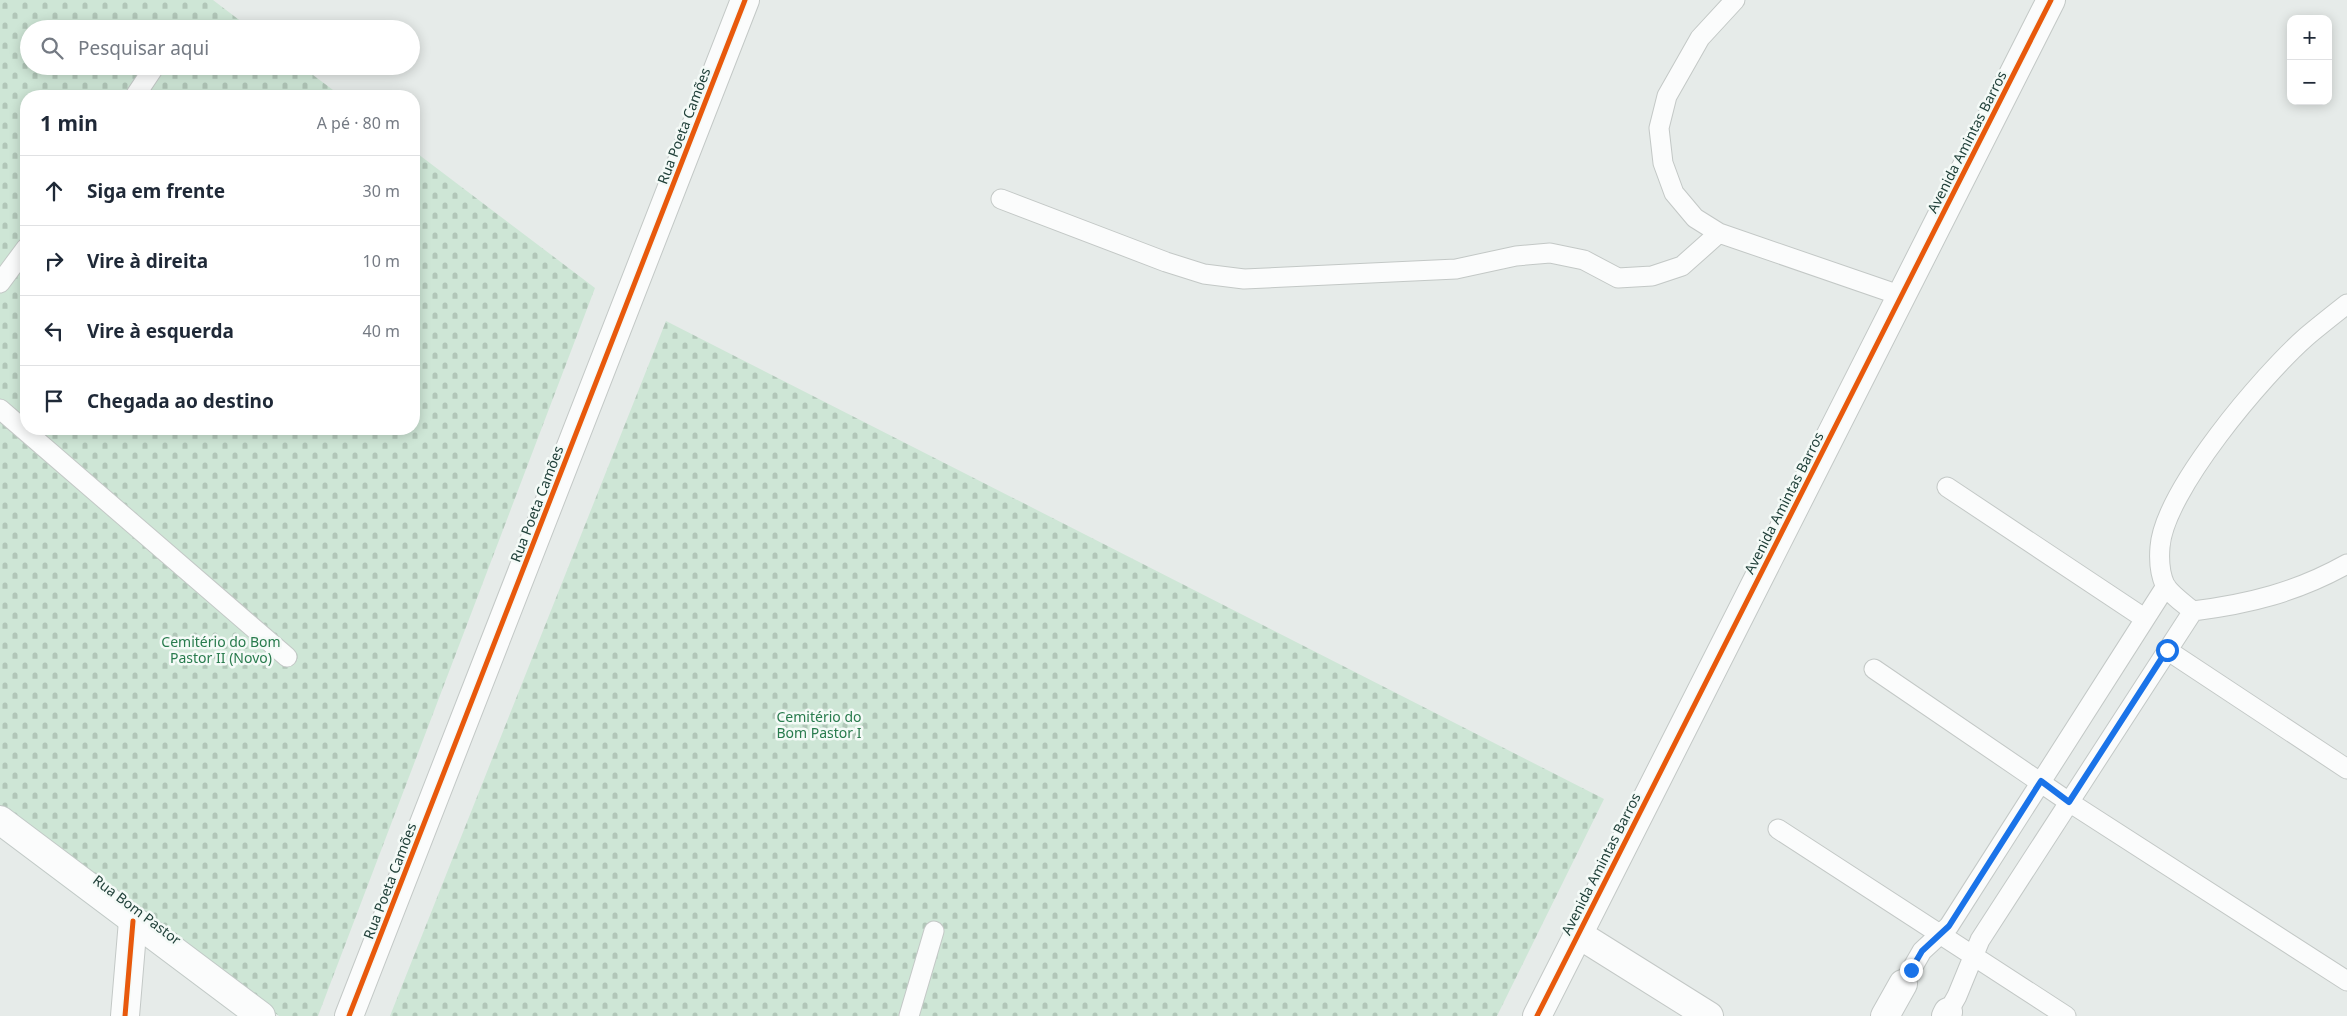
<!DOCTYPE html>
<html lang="pt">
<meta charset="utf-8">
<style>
:root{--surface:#fff;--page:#f6f6f7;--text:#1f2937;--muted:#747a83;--line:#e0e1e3}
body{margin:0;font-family:"Noto Sans",sans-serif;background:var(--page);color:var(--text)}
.controls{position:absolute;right:15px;top:15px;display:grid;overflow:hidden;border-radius:10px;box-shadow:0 2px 12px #0003}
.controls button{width:45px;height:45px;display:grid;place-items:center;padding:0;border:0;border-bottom:1px solid var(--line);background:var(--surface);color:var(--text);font:25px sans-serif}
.stop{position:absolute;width:15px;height:15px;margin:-11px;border:4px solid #1a73e8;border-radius:50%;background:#fff}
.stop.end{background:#1a73e8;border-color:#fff;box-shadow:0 1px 5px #0008}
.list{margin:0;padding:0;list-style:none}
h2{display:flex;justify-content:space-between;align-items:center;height:65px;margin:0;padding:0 20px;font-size:21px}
h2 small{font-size:16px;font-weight:400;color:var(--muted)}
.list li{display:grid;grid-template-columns:32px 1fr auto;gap:15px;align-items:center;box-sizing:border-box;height:70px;padding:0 20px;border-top:1px solid var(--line)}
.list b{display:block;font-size:19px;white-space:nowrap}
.list em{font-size:16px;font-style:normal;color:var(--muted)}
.icon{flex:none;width:28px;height:28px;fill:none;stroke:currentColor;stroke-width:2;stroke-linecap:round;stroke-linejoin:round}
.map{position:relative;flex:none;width:2347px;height:1016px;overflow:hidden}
.search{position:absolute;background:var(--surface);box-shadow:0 2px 12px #0003;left:20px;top:20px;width:400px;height:55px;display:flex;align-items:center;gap:12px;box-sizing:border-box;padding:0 18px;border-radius:28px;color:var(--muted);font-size:19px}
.panel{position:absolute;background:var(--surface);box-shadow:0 2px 12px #0003;left:20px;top:90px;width:400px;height:345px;border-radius:20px}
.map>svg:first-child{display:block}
.cemetery{fill:url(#cemetery-stones)}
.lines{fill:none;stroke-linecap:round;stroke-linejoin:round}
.service-casing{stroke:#c3c8c6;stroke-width:21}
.minor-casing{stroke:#c3c8c6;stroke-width:30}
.tertiary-casing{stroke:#c3c8c6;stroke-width:30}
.secondary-casing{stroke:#c1c9c6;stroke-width:30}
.service{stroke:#fbfcfc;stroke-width:19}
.minor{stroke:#fbfcfc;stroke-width:28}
.tertiary{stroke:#fbfcfc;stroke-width:28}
.secondary{stroke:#fbfcfc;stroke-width:28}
.cycleway-casing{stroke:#f4faf7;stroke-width:8}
.cycleway{stroke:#e8590c;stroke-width:5}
.route{stroke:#1a73e8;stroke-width:6}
.labels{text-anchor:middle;stroke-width:5;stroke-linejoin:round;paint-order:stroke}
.street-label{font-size:14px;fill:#21413a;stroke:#f4faf7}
.park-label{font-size:14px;fill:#287b4d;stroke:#f4faf7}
</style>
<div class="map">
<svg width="2347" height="1016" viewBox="0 0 2347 1016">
<defs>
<pattern id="cemetery-stones" width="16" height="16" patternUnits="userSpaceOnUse" patternTransform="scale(1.25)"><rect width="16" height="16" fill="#cee6d6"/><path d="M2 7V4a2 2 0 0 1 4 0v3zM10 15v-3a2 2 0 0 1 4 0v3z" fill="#b1c6b8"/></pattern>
</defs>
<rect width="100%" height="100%" fill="#e6ebe9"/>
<path class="cemetery" d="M 0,0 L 213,0 L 251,29 L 29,29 L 29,66 L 301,66 L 341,96 L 26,96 L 26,429 L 414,429 L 414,151 L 595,288 L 318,1016 L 279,1016 L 0,806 Z
M 666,321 L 1604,799 L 1497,1016 L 390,1016 Z"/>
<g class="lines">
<defs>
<path id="service" d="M 1735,0 L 1700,38 L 1667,96 L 1659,128 L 1663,163 L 1674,193 L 1695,218 L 1719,233 L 1902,296
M 135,96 L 155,66
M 1001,199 L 1166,262 L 1204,274 L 1244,279 L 1456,269 L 1516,256 L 1550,253 L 1584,260 L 1618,278 L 1652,276 L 1682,266 L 1719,233
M 0,283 L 26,248
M 2347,304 C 2333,315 2319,326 2306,337 C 2263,375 2164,491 2160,547 C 2159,559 2160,574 2165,585 C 2171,595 2183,603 2193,611 C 2249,604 2297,592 2347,564
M 0,409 L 287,657
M 1947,487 L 2144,618
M 2167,650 L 2347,769
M 1874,669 L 2069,802 L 2347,981
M 1778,829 L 2066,1016
M 1903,984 L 1922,951 L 1949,926 L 2166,586
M 1948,1012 L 1957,996 L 1980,940 L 2193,611
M 909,1016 L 934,931"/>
<path id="minor" d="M 1578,934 L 1709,1016
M 125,1016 L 133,921
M 1537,1016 L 2051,0
M 1885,1016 L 1903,984
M 1946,1016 L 1948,1012"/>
<path id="tertiary" d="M 349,1016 L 745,0"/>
<path id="secondary" d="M 0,820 L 261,1016"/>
</defs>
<use href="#service" class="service-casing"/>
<use href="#minor" class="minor-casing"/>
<use href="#tertiary" class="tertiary-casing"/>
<use href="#secondary" class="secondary-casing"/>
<use href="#service" class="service"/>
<use href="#minor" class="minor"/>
<use href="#tertiary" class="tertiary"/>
<use href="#secondary" class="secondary"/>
<defs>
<path id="cycleway" d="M 125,1016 L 133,921
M 349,1016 L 745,0
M 1537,1016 L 2051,0"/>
</defs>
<use href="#cycleway" class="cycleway-casing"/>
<use href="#cycleway" class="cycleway"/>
</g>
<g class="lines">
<path class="route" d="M 1911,970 L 1922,951 L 1949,926 L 2041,781 L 2069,802 L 2167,650"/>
</g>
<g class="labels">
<g class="street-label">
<text transform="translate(684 126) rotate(-69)" y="5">Rua Poeta Camões</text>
<text transform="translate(1967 142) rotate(-63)" y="5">Avenida Amintas Barros</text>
<text transform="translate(1784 503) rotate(-63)" y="5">Avenida Amintas Barros</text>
<text transform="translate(537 504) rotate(-69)" y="5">Rua Poeta Camões</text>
<text transform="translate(1601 864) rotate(-63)" y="5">Avenida Amintas Barros</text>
<text transform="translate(390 881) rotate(-69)" y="5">Rua Poeta Camões</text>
<text transform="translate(137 910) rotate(37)" y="5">Rua Bom Pastor</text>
</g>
<g class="park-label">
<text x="221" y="647">Cemitério do Bom<tspan x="221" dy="16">Pastor II (Novo)</tspan></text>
<text x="819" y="722">Cemitério do<tspan x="819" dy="16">Bom Pastor I</tspan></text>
</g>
</g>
</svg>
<div class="controls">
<button>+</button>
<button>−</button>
</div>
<div class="stop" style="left:2167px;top:650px"></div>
<div class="stop end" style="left:1911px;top:970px"></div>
<div class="search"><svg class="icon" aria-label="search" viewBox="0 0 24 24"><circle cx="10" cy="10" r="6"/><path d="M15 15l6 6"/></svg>Pesquisar aqui</div>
<section class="panel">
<h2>1 min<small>A pé · 80 m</small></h2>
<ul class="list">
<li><svg class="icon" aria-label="ahead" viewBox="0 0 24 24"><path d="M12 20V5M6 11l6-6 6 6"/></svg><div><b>Siga em frente</b></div><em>30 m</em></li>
<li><svg class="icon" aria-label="right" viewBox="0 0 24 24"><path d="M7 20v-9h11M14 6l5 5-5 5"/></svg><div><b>Vire à direita</b></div><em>10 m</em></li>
<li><svg class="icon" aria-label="left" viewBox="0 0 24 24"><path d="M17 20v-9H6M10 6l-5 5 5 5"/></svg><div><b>Vire à esquerda</b></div><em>40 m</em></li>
<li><svg class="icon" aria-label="arrive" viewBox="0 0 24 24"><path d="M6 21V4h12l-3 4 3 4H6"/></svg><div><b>Chegada ao destino</b></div></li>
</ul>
</section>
</div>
